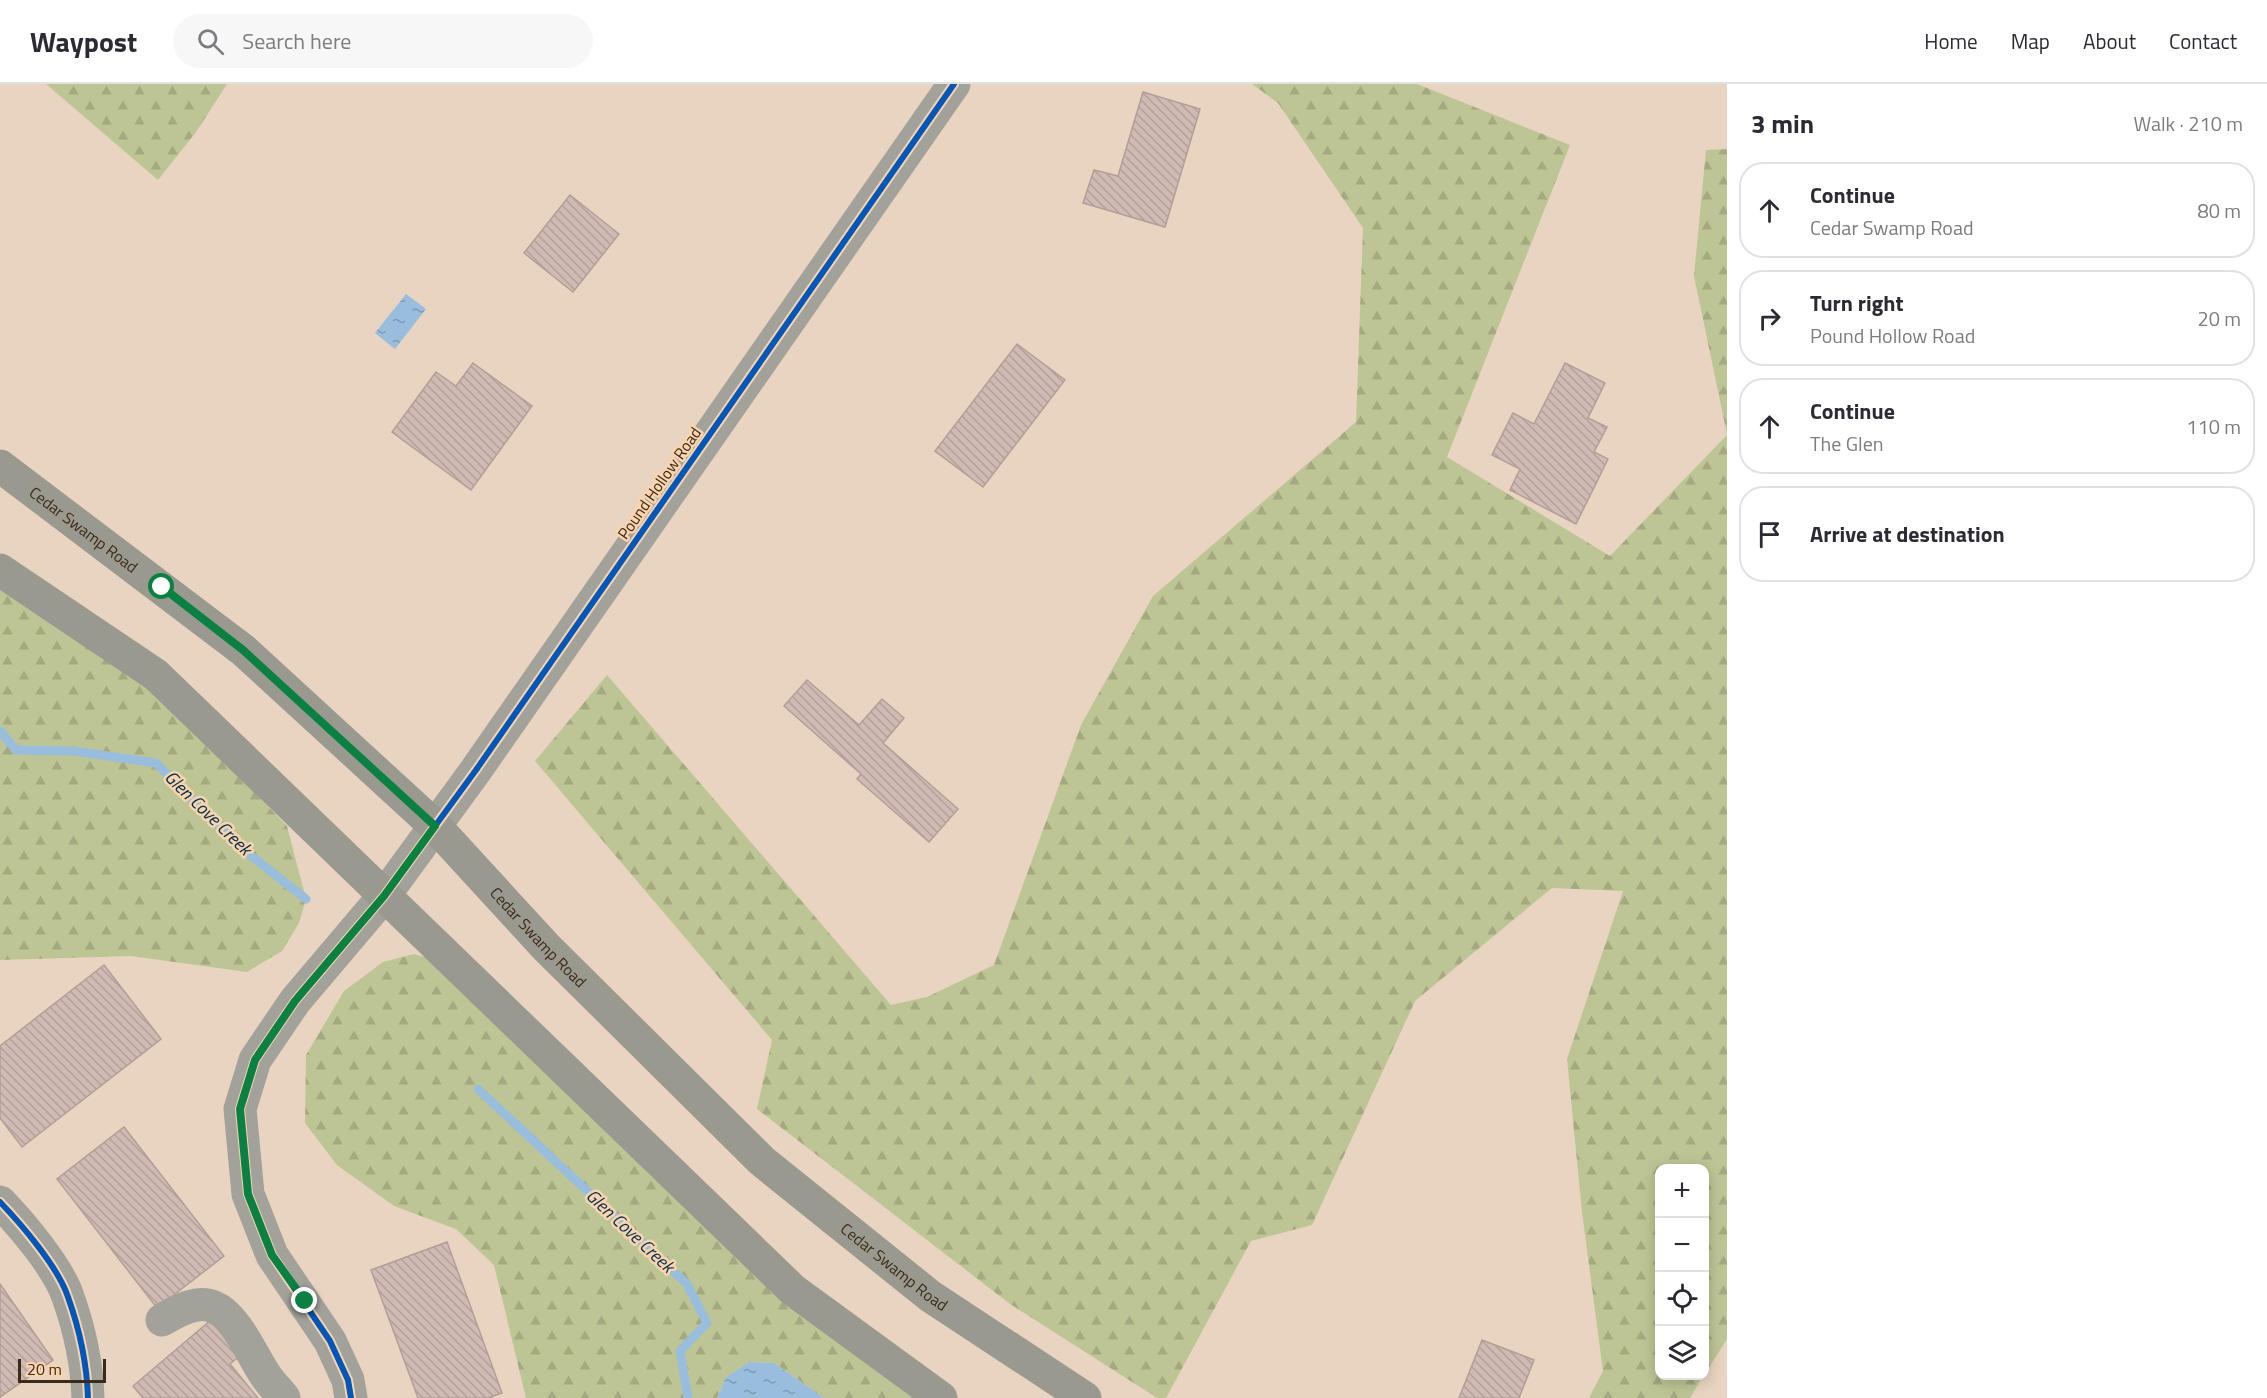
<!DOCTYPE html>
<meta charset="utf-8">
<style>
:root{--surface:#fff;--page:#f7f7f7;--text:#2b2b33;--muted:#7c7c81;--line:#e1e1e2}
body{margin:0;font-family:"Titillium Web",sans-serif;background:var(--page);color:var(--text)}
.controls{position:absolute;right:18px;bottom:18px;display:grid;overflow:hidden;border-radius:12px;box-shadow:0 3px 15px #0003}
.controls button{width:54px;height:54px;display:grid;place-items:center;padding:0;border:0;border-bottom:2px solid var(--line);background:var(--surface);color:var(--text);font:30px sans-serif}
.scale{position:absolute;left:18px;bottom:15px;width:88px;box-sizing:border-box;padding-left:6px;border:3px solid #3d2b19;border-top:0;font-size:16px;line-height:21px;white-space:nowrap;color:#3d2b19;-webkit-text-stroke:4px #f9d4af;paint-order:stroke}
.stop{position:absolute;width:18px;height:18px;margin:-14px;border:4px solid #0b8043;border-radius:50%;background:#fff}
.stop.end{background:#0b8043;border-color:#fff;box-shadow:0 2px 6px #0008}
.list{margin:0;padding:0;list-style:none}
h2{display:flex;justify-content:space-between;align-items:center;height:78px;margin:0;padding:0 24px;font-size:26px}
h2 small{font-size:20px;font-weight:400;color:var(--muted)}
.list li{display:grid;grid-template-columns:39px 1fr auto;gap:18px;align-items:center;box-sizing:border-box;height:96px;margin:0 12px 12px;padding:0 12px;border:2px solid var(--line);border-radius:24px}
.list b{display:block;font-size:22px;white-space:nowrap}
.list p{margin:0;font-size:20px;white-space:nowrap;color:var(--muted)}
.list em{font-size:20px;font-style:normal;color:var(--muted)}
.icon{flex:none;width:33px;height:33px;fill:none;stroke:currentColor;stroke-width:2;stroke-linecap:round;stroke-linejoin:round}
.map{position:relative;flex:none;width:1727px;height:1314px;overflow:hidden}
header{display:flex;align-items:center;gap:36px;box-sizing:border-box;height:84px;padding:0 30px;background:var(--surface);border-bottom:2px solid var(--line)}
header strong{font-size:28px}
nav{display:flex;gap:33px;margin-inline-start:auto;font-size:21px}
.search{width:420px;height:54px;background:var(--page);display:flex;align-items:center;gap:15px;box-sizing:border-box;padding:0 21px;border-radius:33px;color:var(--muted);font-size:22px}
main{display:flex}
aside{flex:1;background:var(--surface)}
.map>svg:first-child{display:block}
.forest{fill:url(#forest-firs)}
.water{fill:url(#water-ripples)}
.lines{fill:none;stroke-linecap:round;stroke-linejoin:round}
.stream{stroke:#99bddc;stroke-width:9}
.building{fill:url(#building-back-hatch);stroke:#b39e97;stroke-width:1.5}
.minor{stroke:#a2a29a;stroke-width:33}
.major{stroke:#999990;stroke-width:33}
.cycleway-casing{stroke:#f9d4af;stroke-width:10}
.cycleway{stroke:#0057b8;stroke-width:6}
.route{stroke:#0b8043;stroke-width:8}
.labels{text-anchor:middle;stroke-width:5;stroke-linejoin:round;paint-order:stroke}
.street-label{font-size:16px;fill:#3d2b19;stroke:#f9d4af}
.water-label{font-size:18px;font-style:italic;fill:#002d4e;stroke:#f9d4af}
</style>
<header>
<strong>Waypost</strong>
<div class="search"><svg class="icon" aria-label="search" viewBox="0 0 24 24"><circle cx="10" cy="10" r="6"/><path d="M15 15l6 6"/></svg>Search here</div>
<nav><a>Home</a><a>Map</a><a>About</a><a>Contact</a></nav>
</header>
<main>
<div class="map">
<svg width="1727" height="1314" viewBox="0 0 1727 1314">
<defs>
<pattern id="forest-firs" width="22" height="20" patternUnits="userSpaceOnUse" patternTransform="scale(1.5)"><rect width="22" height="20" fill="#bec595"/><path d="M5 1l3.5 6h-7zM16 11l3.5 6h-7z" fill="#a4a980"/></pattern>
<pattern id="water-ripples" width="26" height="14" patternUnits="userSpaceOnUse" patternTransform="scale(1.5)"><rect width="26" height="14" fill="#99bddc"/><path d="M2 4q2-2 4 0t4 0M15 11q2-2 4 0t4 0" fill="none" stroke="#7e9ab2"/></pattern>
<pattern id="building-back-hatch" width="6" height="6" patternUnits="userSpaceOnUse" patternTransform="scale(1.5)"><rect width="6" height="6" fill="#d1bab4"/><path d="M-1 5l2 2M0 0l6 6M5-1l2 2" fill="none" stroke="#b4a09a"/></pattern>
</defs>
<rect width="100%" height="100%" fill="#e8d4c0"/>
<path class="forest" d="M 46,0 L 227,0 L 196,48 L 158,96 Z
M 1252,0 L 1417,0 L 1570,61 L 1447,373 L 1610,472 L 1727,351 L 1727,1255 L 1705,1290 L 1704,1084 L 1660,1084 L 1660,1292 L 1703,1292 L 1690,1314 L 1589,1314 L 1603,1287 L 1582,1128 L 1567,975 L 1623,807 L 1552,804 L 1415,917 L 1312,1141 L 1251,1157 L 1166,1314 L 1157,1314 L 1010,1220 L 757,1025 L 772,956 L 535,677 L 607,591 L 891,921 L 927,913 L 994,881 L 1081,641 L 1153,512 L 1356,338 L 1363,144 L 1278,19 Z
M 1727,65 L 1727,350 L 1694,192 L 1706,66 Z
M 0,501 L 151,602 L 287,742 L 306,815 L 299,839 L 282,867 L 247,888 L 131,872 L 0,876 Z
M 414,870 L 457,882 L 793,1206 L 939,1314 L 824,1314 L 774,1279 L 749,1278 L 726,1293 L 717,1314 L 526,1314 L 494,1181 L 456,1145 L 394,1122 L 337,1081 L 305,1039 L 306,971 L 344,907 L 383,878 Z"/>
<path class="water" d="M 406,210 L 426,225 L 395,265 L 375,249 Z
M 749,1278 L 774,1279 L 824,1314 L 717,1314 L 726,1293 Z"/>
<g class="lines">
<path class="stream" d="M 0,647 L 16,666 L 73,667 L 156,679 L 240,763 L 306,815
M 478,1005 L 687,1200 L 707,1239 L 680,1267 L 688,1314"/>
</g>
<path class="building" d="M 1143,8 L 1200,25 L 1165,143 L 1083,119 L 1094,86 L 1118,92 Z
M 570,111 L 619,150 L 573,208 L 524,169 Z
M 1017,260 L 1065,296 L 983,403 L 935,367 Z
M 473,279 L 532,322 L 471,406 L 392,348 L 436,288 L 456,302 Z
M 1565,279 L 1605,299 L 1588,334 L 1607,343 L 1594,368 L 1608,375 L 1576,440 L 1510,406 L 1520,385 L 1492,371 L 1513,329 L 1534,340 Z
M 807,596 L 859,641 L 882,615 L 904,634 L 883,659 L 958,725 L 929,758 L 857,695 L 861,690 L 784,622 Z
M 104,881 L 161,955 L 22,1063 L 0,1034 L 0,962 Z
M 124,1043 L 224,1172 L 157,1224 L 57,1095 Z
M 447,1158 L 502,1309 L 488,1314 L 418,1314 L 371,1186 Z
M 0,1200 L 53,1276 L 0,1313 Z
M 218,1230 L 248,1265 L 230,1280 L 258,1314 L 143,1314 L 133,1302 Z
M 1482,1256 L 1534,1276 L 1519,1314 L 1459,1314 Z"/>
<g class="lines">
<path class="minor" d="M 0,1118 C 22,1141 58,1183 68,1213 C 79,1244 87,1281 88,1314
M 162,1236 C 176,1228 197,1215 214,1223 C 236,1232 252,1271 264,1289 C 269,1298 278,1306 284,1314
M 351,1314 L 348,1296 L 330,1257 L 272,1171 L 248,1110 L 240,1025 L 255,976 L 295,917 L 384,812 L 476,686 L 954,0"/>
<g class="major">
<path id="s1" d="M 0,382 L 243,566 L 435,742 L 546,863 L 762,1077 L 930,1212 L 1085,1314"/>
<path d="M 0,486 L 156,591 L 793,1206 L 941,1314"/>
</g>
<defs>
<path id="cycleway" d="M 0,1118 C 22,1141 58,1183 68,1213 C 79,1244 87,1281 88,1314
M 351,1314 L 348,1296 L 330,1257 L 272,1171 L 248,1110 L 240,1025 L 255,976 L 295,917 L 384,812 L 476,686 L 954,0"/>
</defs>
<use href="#cycleway" class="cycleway-casing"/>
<use href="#cycleway" class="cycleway"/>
</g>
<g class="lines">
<path class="route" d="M 162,503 L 243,566 L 435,742 L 384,812 L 295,917 L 255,976 L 240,1025 L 248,1110 L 272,1171 L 305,1217"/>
</g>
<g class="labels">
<g class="street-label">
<text transform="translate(659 399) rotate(-55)" y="6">Pound Hollow Road</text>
<text dy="6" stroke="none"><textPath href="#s1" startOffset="105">Cedar Swamp Road</textPath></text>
<text dy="6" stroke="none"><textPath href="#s1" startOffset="717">Cedar Swamp Road</textPath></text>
<text dy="6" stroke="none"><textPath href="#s1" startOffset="1203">Cedar Swamp Road</textPath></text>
</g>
<g class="water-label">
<text transform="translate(208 729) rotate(44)" y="6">Glen Cove Creek</text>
<text transform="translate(630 1147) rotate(43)" y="6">Glen Cove Creek</text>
</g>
</g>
</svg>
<div class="controls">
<button>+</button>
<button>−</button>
<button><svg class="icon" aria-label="locate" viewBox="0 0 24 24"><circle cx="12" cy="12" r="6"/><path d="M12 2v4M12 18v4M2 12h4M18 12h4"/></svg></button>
<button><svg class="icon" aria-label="layers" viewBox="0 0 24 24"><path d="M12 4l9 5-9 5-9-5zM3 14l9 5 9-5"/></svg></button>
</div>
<div class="scale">20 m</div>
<div class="stop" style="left:162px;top:503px"></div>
<div class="stop end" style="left:305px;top:1217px"></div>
</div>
<aside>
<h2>3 min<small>Walk · 210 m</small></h2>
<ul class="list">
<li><svg class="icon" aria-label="ahead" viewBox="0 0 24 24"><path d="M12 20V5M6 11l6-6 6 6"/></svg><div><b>Continue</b><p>Cedar Swamp Road</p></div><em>80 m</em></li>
<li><svg class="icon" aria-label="right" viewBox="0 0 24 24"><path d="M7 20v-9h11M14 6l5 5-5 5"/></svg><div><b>Turn right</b><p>Pound Hollow Road</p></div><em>20 m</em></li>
<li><svg class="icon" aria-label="ahead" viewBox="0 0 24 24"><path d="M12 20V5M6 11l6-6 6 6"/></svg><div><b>Continue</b><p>The Glen</p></div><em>110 m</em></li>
<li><svg class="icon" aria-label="arrive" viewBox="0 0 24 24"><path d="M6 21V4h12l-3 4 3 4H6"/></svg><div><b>Arrive at destination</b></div></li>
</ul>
</aside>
</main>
